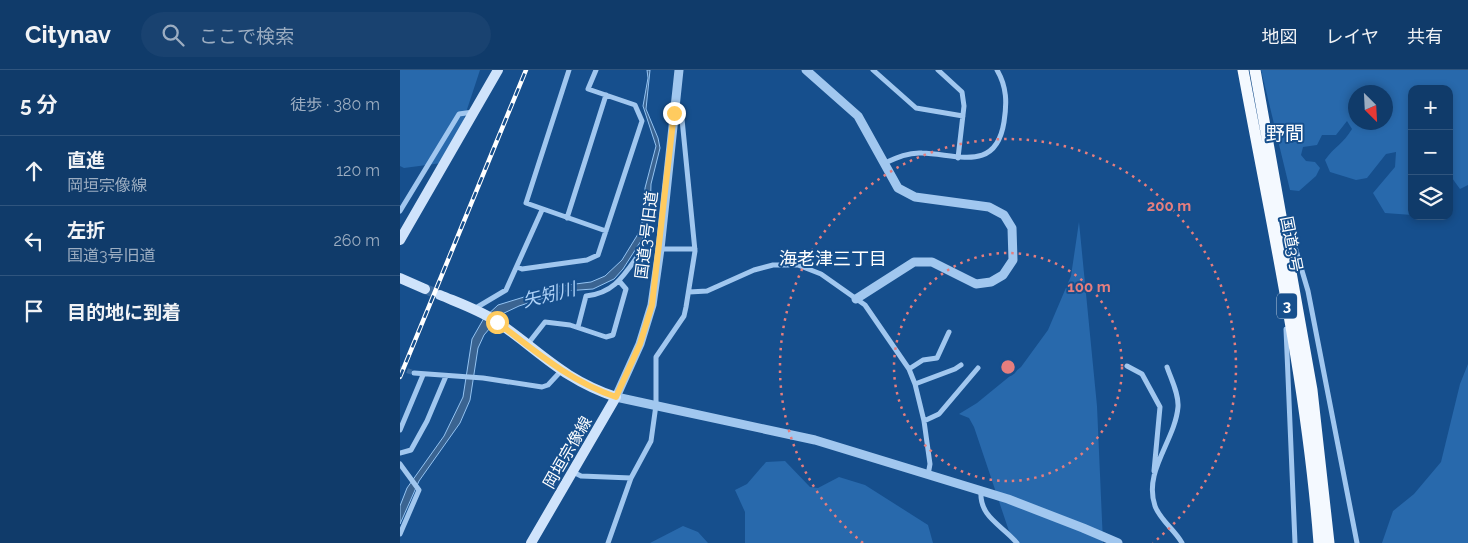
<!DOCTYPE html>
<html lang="ja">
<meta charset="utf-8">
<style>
:root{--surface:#103b6a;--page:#194270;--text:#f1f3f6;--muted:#9cadc1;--line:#30557e}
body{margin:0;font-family:Raleway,"Noto Sans JP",sans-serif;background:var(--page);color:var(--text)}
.controls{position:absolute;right:15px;top:15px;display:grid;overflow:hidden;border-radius:10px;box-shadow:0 2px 8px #0003}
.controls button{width:45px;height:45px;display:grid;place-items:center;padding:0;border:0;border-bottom:1px solid var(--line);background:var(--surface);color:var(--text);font:25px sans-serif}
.compass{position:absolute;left:948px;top:15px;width:45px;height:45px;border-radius:50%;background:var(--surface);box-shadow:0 2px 8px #0003;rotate:156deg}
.stop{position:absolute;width:15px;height:15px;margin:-11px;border:4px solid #ffcb5f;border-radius:50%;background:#fff}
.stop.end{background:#ffcb5f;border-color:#fff;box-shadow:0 1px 5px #0008}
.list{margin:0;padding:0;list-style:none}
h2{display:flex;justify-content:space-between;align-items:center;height:65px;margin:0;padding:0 20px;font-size:21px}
h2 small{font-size:16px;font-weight:400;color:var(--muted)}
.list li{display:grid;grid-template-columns:32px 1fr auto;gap:15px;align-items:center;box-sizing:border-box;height:70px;padding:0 20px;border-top:1px solid var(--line)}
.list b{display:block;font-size:19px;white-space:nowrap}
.list p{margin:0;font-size:16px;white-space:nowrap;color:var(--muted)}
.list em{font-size:16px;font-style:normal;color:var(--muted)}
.icon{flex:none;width:28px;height:28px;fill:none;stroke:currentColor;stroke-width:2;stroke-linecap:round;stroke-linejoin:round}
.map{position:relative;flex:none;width:1068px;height:473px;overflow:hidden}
header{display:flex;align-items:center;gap:30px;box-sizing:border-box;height:70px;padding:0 25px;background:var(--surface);border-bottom:1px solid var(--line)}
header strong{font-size:24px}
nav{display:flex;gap:28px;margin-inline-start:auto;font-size:18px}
.search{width:350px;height:45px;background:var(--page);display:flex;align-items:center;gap:12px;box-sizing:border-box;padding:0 18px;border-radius:28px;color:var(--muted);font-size:19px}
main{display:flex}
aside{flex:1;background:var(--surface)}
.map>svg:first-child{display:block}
.green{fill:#2869ac;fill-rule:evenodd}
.water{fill:#3b6491;stroke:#93c3f2}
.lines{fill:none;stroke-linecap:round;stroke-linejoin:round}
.minor-tunnel{stroke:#39699e;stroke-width:5;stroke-dasharray:5 2.5;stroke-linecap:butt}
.secondary-tunnel{stroke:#39699e;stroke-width:10;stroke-dasharray:10 5;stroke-linecap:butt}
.minor{stroke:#a1c7ef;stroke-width:5}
.tertiary{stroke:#a1c7ef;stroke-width:9}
.secondary{stroke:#cfe3fb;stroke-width:10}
.trunk{stroke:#f4f9ff;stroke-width:11}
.rail-casing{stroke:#fff;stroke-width:4.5}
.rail{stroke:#164f8d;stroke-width:2.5;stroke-dasharray:8;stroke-linecap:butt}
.route{stroke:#ffcb5f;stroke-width:6}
.ring{fill:none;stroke:#e67e7e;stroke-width:2.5;stroke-dasharray:2.5 5}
.labels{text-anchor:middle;stroke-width:4;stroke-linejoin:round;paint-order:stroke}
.shield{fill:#164f8d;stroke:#b9cadd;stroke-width:1}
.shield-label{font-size:15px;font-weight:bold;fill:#fff}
.street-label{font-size:16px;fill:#fff;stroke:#164f8d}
.neighbourhood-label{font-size:18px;fill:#fff;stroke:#164f8d}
.water-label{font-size:18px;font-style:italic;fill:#add1f7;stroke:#164f8d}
.quarter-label{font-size:19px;fill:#fff;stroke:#164f8d}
.centre{fill:#e67e7e;stroke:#164f8d;stroke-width:2.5}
.ring-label{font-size:15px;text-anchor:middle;font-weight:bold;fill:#e67e7e;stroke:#164f8d;stroke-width:4;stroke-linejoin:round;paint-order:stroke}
</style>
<header>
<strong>Citynav</strong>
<div class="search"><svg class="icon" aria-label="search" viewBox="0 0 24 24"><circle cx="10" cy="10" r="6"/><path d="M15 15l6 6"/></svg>ここで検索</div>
<nav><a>地図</a><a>レイヤ</a><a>共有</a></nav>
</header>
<main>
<aside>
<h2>5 分<small>徒歩 · 380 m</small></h2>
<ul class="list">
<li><svg class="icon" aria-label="ahead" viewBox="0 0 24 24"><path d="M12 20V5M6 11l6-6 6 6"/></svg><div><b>直進</b><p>岡垣宗像線</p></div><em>120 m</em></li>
<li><svg class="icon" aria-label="left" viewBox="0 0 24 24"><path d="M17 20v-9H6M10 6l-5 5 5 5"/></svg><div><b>左折</b><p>国道3号旧道</p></div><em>260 m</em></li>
<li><svg class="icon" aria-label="arrive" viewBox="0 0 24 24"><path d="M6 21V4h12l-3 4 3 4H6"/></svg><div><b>目的地に到着</b></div></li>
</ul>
</aside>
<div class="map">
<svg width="1068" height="473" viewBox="0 0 1068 473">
<rect width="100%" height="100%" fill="#164f8d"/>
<path class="green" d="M 0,0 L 80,0 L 51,88 L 42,93 L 4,98 L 0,96 Z
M 1068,0 L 1068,115 L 1060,119 L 1052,108 L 1049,109 L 1049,19 L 1012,19 L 1012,145 L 985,143 L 973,123 L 995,97 L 996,82 L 986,84 L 967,108 L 956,110 L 930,102 L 925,90 C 935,76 943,74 952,59 L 947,51 L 936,65 L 922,65 L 917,75 L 903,77 L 901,85 L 906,91 L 915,92 L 920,98 L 916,106 L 899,121 L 890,120 L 861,0 ZM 956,22 L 986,22 L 986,52 L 956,52 Z
M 679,152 L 697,336 L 703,473 L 613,473 L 574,357 L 569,348 L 559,344 L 577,333 L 621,297 L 648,260 L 671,206 Z
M 1068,294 L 1068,473 L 982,473 L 993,441 L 1014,424 L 1041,392 L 1060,314 Z
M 385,391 L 410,417 L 418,418 L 439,407 L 465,415 L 528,455 L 533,473 L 345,473 L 345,442 L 335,420 L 347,414 L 366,392 Z
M 283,456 L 298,462 L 308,473 L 250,473 Z"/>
<path class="water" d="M 247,0 L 250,0 L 246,39 L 258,68 L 260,78 L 251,114 L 250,146 L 246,163 L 223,199 L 214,209 L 193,219 L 165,221 L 119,236 L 102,244 L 84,265 L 78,278 L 70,330 L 60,353 L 19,411 L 0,454 L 0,436 L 7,418 L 44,366 L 63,327 L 72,269 L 84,248 L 98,235 L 160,216 L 191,212 L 205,206 L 222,190 L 238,164 L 245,144 L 245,118 L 256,76 L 243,36 L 248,8 Z"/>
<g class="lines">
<path class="minor-tunnel" d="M 0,298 L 14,303"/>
<path class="secondary-tunnel" d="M 25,219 L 40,225"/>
<path class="minor" d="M 169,0 L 126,133 L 206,161
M 473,0 L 516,38 L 563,46
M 538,0 L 562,22 L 564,36 L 558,88
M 485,93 C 496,88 509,82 522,83 C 557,84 596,103 604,52 C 607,33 607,17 597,0
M 0,141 L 59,44 L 73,42
M 167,148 L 206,25
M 887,150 L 908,221 L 957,473
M 260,179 L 295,179
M 117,197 L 122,199 L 187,190 L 198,185 L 242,51 L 235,35 L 188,19 L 196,0
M 289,222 L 307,221 L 354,200 L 373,195 L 398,195 L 421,204 L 465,235 L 509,299 L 515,314 L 524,351 L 530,394 L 528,405
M 74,239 L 106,220 L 142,140
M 178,257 L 186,226 C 213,223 223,207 237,187
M 886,259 L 895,473
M 127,275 L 145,252 L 170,255 L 206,267 L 213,265 L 226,219 L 220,212
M 727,296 L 742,304 L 760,337 L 754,401
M 767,297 C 771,309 779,324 778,337 C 775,371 743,401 755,436 C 760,450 775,460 782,473
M 509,299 L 523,290 L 537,288 L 549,262
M 14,303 L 83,308 L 142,317 L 148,315 L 161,301
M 515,314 L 555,299 L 561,295
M 524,351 L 539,344 L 578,298
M 0,360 L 23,305
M 0,383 L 11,380 L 27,351 L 46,306
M 0,394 L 19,420 L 0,464
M 173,402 L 181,406 L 231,408
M 581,421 C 579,447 602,455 617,473
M 208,473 L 231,408 L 251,371 L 256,335 L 256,287 L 284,246 L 286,237 L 295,181 L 282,49 L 275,43"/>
<path class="tertiary" d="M 279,0 L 260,179 L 252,235 L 240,274 L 216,327 L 415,370 L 608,429 L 683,458 L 718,473
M 406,0 L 458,46 L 498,118 L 515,127 L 589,137 L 604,145 L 612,158 L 613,190 L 603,205 L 591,212 L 576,214 L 532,192 L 514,192 L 456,229"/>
<path class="secondary" d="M 0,170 L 98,0
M 0,208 L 25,219
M 40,225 C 59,233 79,240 96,251 C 140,281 162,309 216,327 L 131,473"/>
<path class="trunk" d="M 843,0 C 872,157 907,314 919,473
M 855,0 L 912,320 L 929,473"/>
<defs>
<path id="rail" d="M 0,307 L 126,0"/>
</defs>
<use href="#rail" class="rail-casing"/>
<use href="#rail" class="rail"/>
</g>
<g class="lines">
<path class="route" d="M 97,252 C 135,281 169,311 216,327 L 240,274 L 252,235 L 274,43"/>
</g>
<g class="ring">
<circle cx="608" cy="297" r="114"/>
<path d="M463 473A228 228 0 1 1 753 473"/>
</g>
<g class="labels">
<rect class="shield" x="877" y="223.5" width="20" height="25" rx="4"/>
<g class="shield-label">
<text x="887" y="241">3</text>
</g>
<g class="street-label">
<text transform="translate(246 165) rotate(-83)" y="6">国道3号旧道</text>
<text transform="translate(892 174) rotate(79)" y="6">国道3号</text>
<text transform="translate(167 382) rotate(-60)" y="6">岡垣宗像線</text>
</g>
<g class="neighbourhood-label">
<text x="433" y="195">海老津三丁目</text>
</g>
<g class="water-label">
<text transform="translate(149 225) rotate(-14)" y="6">矢矧川</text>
</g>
<g class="quarter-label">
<text x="885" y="70">野間</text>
</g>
</g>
<circle cx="608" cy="297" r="8" class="centre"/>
<g class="ring-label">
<text x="769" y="141">200 m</text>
<text x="689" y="222">100 m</text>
</g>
</svg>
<div class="controls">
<button>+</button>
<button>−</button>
<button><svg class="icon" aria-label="layers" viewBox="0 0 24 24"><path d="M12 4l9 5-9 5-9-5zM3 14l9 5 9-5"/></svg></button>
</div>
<svg class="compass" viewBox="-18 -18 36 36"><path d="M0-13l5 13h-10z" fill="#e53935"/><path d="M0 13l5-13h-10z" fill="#9cadc1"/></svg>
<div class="stop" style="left:97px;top:252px"></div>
<div class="stop end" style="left:274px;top:43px"></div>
</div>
</main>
